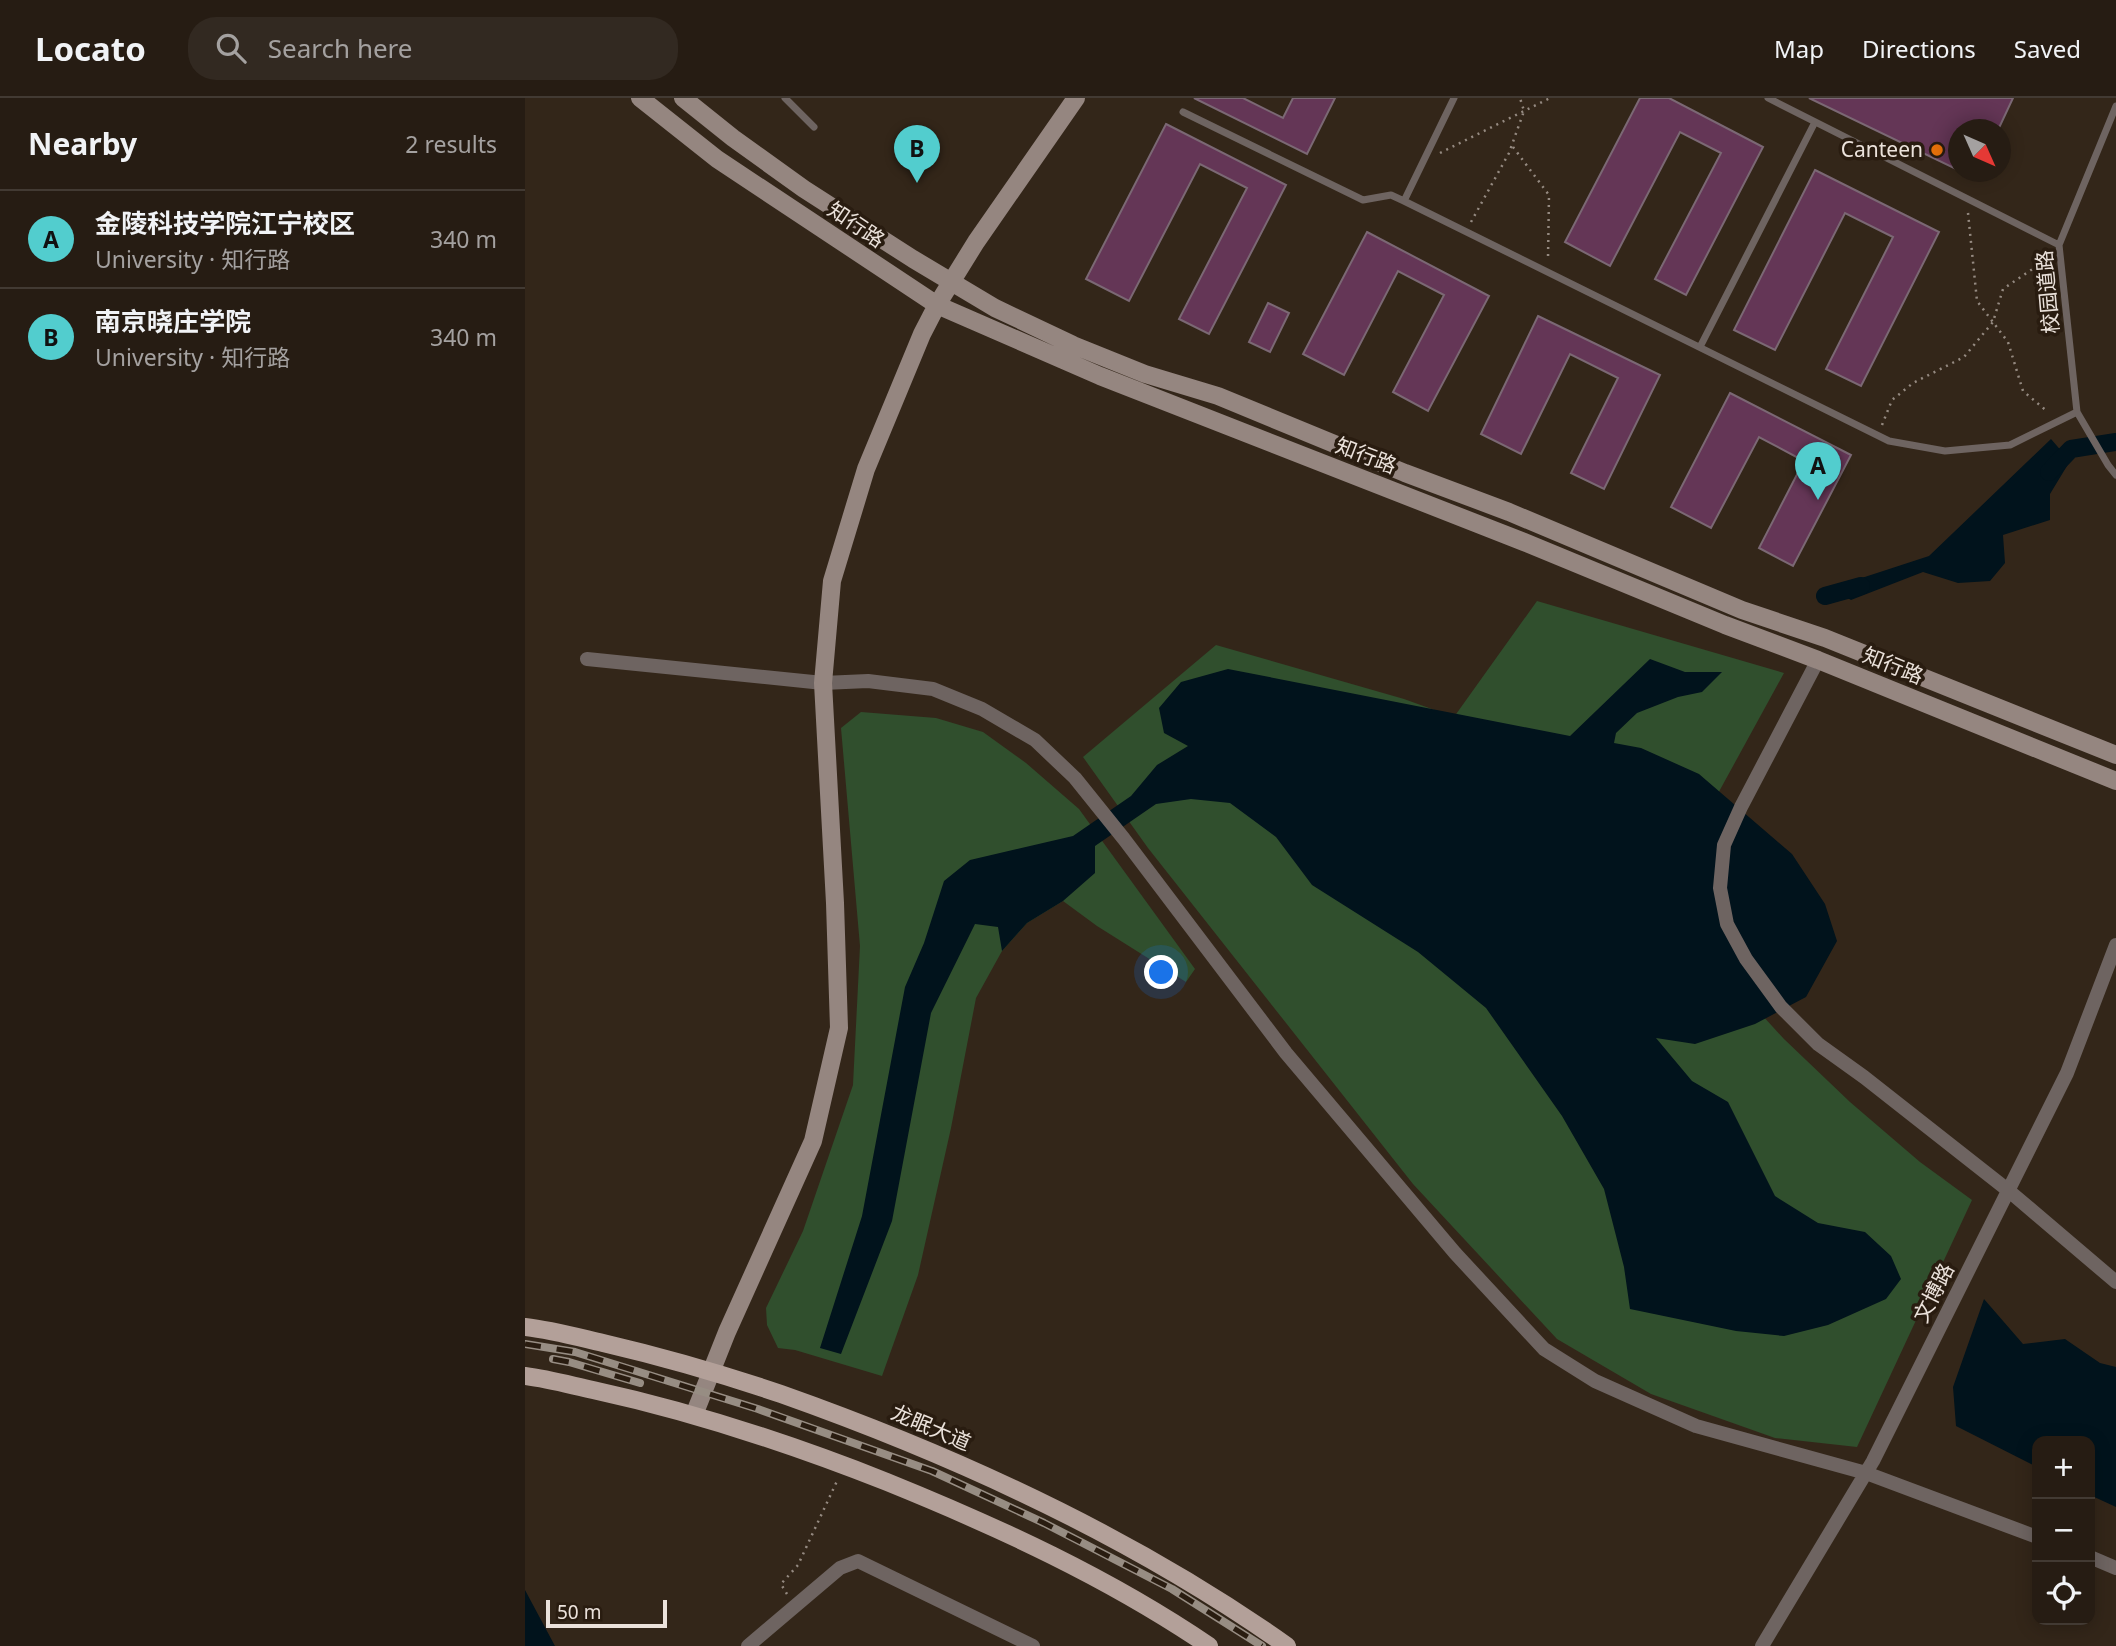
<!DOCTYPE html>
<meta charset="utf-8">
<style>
:root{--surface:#261c13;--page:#322921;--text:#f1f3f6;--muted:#a4a1a0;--line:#423a33;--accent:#52cdce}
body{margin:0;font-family:"Noto Sans","Noto Sans SC",sans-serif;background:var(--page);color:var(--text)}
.controls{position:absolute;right:21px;bottom:21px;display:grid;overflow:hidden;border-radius:14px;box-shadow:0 4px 18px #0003}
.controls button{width:63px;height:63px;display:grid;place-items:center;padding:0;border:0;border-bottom:2px solid var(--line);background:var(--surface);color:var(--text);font:35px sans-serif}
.compass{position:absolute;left:1423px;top:21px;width:63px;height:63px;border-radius:50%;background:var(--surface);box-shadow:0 4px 18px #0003;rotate:135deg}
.scale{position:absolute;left:21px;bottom:18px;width:121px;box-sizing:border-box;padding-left:7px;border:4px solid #ebe2db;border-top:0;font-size:19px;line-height:24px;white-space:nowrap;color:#ebe2db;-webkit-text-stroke:5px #291c10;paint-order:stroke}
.you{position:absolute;left:637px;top:875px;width:24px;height:24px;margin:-18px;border:5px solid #fff;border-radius:50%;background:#1a73e8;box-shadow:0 0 0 10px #1a73e833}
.badge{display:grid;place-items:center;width:46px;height:46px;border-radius:50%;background:var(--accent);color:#111;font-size:23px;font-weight:700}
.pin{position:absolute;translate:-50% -58px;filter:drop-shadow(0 2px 4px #0008)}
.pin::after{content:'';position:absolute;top:37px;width:24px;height:21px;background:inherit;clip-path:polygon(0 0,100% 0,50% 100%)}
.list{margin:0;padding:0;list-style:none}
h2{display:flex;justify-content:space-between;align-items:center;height:91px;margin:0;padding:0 28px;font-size:30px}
h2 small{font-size:23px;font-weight:400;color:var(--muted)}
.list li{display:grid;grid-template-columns:46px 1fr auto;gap:21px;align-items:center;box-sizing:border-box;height:98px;padding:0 28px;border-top:2px solid var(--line)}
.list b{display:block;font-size:26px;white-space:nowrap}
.list p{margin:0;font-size:23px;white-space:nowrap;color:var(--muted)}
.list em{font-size:23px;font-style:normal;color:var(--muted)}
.icon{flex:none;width:38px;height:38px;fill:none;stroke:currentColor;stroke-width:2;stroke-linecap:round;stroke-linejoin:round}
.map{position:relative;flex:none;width:1591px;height:1548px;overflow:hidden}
header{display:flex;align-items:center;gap:42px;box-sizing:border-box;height:98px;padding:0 35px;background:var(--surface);border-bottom:2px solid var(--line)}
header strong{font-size:33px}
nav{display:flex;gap:38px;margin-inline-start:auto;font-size:24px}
.search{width:490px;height:63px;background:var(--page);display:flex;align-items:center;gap:18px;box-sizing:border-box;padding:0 24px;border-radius:28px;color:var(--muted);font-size:26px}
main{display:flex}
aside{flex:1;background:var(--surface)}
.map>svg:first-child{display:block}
.green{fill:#304f2d}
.water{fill:#01131c}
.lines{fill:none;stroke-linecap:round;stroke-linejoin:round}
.canal{stroke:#01131c;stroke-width:18}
.building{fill:#643656;stroke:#7b6874;stroke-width:2}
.path{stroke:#958a81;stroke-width:2.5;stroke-dasharray:2 5;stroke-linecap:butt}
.lane{stroke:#6e6461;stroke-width:7}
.street{stroke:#6e6461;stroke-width:14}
.secondary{stroke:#958680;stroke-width:18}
.primary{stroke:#b3a099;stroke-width:18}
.rail-casing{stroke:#978d83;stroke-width:8}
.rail{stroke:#291c10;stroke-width:5;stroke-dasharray:16;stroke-linecap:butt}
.food-dot{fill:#e8710a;stroke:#291c10;stroke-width:2.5}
.labels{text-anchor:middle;stroke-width:7;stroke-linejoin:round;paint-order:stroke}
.poi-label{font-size:21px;fill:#ebe2db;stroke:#291c10;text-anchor:end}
.street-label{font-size:21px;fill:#ebe2db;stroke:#291c10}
</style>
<header>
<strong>Locato</strong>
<div class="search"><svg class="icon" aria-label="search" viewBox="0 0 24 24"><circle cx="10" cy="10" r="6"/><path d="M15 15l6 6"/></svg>Search here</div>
<nav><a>Map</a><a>Directions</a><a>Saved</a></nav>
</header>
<main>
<aside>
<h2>Nearby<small>2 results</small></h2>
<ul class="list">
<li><span class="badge">A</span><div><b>金陵科技学院江宁校区</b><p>University · 知行路</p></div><em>340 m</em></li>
<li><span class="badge">B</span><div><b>南京晓庄学院</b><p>University · 知行路</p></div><em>340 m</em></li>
</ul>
</aside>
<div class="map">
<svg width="1591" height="1548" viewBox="0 0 1591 1548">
<rect width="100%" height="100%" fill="#332619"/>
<path class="green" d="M 1012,503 L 1259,575 L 1162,752 L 1204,881 L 1259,941 L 1325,1004 L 1395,1064 L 1447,1102 L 1332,1349 L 1250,1340 L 1126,1296 L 1032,1241 L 888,1086 L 623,750 L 558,659 L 691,547 L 879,601 L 929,619 Z
M 336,614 L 411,620 L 458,634 L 501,665 L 554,711 L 670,871 L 661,884 L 572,828 L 538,803 L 502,825 L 477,853 L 451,900 L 426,1030 L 393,1177 L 357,1278 L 270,1252 L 253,1250 L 242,1227 L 241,1210 L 278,1133 L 328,987 L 335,848 L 316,630 Z"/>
<path class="water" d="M 1526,341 L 1545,363 L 1525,396 L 1525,422 L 1478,437 L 1480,465 L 1465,483 L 1433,485 L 1398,474 L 1326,502 L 1306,490 L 1404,458 Z
M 1125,561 L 1160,574 L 1197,574 L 1177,594 L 1153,599 L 1112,615 L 1091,635 L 1089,645 L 1116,650 L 1174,676 L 1267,756 L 1300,806 L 1312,843 L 1281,899 L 1230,926 L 1170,946 L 1131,940 L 1167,983 L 1203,1004 L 1250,1098 L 1293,1125 L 1340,1134 L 1366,1158 L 1376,1181 L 1361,1201 L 1303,1227 L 1259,1238 L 1211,1233 L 1105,1211 L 1099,1169 L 1079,1091 L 1037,1018 L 961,910 L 893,854 L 787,787 L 751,739 L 705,705 L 666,701 L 631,706 L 570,748 L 570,775 L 538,803 L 502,825 L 477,853 L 473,829 L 450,826 L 406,915 L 367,1123 L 316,1256 L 295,1250 L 337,1118 L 380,889 L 399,845 L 419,783 L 445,762 L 548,738 L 606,698 L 632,667 L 663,648 L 639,635 L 634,610 L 656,584 L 703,571 L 1045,638 Z
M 1459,1201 L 1498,1246 L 1540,1241 L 1575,1265 L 1591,1269 L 1591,1409 L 1565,1397 L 1565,1343 L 1512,1343 L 1512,1369 L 1431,1328 L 1428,1289 Z
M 0,1492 L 30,1548 L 0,1548 Z"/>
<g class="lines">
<path class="canal" d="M 1524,374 L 1546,351 L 1591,344
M 1300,498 L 1336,488"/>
</g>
<path class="building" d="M 669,0 L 718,0 L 758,20 L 768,0 L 810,0 L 782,56 Z
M 1115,0 L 1144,0 L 1238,49 L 1161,197 L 1130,181 L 1196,55 L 1155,34 L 1085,168 L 1040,144 Z
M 1284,0 L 1488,0 L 1473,32 L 1433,32 L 1433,72 Z
M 641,26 L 761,87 L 684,236 L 654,221 L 722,90 L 675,66 L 604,203 L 561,181 Z
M 1290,72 L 1414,134 L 1336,288 L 1301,271 L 1368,139 L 1320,115 L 1250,252 L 1209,232 Z
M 842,134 L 964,198 L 903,313 L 868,294 L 919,197 L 873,173 L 819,277 L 778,256 Z
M 743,205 L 764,215 L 745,254 L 724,244 Z
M 1013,218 L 1135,277 L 1079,391 L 1046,375 L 1093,280 L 1045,256 L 996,356 L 956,336 Z
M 1205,295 L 1326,357 L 1268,468 L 1234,450 L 1279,363 L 1234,339 L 1186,430 L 1146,409 Z"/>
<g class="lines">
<path class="path" d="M 988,49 L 1024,97 L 1023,160
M 915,55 L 1025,0
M 1443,115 L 1452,203 L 1483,244 L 1498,293 L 1523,314
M 946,124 L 984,55 L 999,13 L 995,0
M 1357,327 L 1367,302 L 1388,285 L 1439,259 L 1468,224 L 1478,191 L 1509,170 L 1525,167
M 262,1496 L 256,1486 L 273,1467 L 312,1383"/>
<path class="lane" d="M 260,0 L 289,29
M 929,0 L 879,103 L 1364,343 L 1420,353 L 1485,347 L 1552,314
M 1243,0 L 1534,147
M 1591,8 L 1534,147 L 1552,314 L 1583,367 L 1591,377
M 658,14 L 838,102 L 866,97 L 879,103
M 1175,249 L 1290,24"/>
<path class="street" d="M 62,561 L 298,585 L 343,583 L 408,591 L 457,611 L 510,642 L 550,680 L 599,741 L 761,955 L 930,1155 L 1019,1251 L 1070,1283 L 1171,1328 L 1341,1375 L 1512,1439
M 1293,562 L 1216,709 L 1199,747 L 1195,790 L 1202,826 L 1221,861 L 1256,909 L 1293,946 L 1339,979 L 1484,1093 L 1591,1184
M 1565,1459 L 1591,1470
M 223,1548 L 315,1470 L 333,1463 L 508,1548
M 1237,1548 L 1348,1363 L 1542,975 L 1591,847"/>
<path class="secondary" d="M 115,0 L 192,61 L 412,207 L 575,278 L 999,444 L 1200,527 L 1293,562 L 1591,683
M 158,0 L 208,40 L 279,91 L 388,161 L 470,210 L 548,247 L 620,276 L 693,298 L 880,375 L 984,414 L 1217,512 L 1300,540 L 1591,657
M 169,1317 L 202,1234 L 288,1043 L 314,930 L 310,805 L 298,585 L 307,483 L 341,371 L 397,236 L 412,207 L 451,144 L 551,0"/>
<path class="primary" d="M 0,1229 C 26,1232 52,1239 78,1245 C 138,1259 197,1276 256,1296 C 434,1359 608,1439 762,1548
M 0,1278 C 23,1281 45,1287 68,1292 C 169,1314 266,1346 362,1384 C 473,1429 584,1480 684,1548"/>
<defs>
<path id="rail" d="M 0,1246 L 50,1254 L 233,1311 L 407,1373 L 519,1425 L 647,1491 L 737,1548
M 28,1261 L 44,1264 L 115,1285"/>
</defs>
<use href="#rail" class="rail-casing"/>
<use href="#rail" class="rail"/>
</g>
<circle class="food-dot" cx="1412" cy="52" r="7"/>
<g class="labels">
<g class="poi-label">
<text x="1398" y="59">Canteen</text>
</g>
<g class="street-label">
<text transform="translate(331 127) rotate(34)" y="7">知行路</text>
<text transform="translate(1523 194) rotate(-95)" y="7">校园道路</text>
<text transform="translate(841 358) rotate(21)" y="7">知行路</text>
<text transform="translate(1368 568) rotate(22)" y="7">知行路</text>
<text transform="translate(1409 1195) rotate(-63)" y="7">文博路</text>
<text transform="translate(406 1330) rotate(23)" y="7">龙眠大道</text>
</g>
</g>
</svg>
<div class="controls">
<button>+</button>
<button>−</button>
<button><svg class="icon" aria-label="locate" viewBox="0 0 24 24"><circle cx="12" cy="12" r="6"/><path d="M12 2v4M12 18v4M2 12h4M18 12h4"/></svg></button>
</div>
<svg class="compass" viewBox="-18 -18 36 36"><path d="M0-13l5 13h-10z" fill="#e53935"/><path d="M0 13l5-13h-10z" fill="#a4a1a0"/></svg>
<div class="scale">50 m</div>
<div class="you"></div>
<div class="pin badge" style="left:1293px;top:402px">A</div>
<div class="pin badge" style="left:392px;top:85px">B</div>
</div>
</main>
